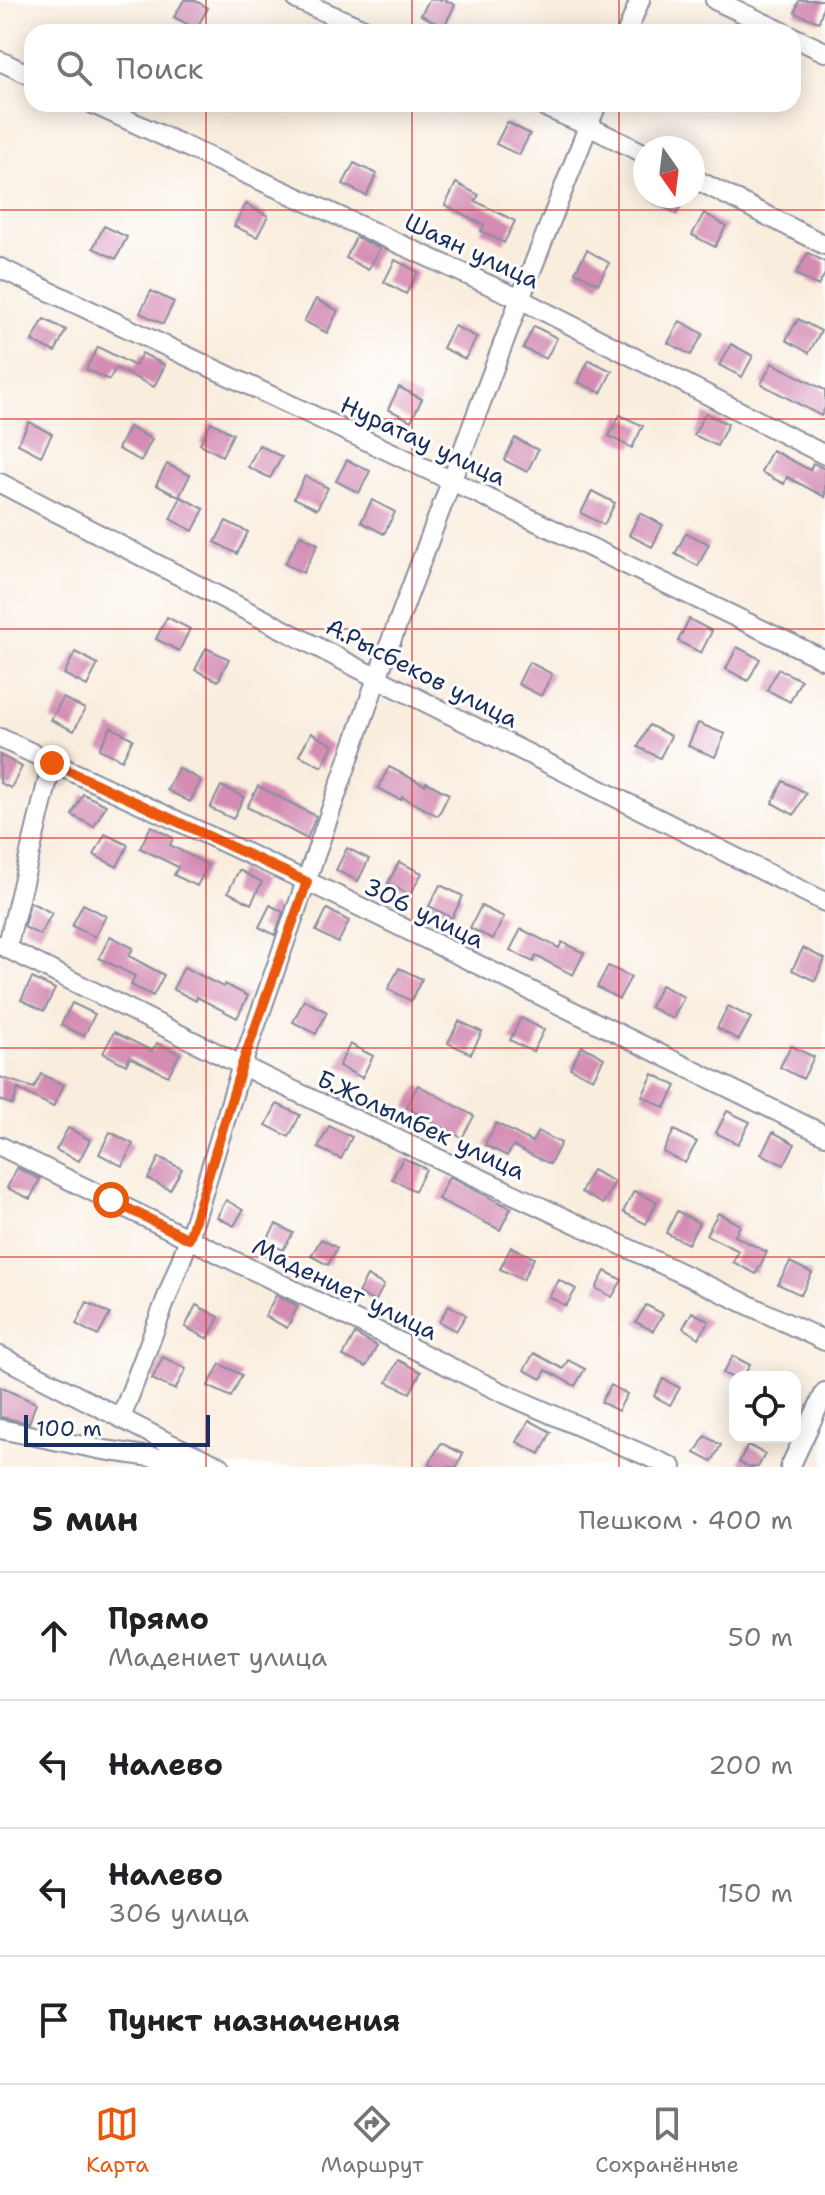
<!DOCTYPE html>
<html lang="ru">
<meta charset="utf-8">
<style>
:root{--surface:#fff;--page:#f2f2f2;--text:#202124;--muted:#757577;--line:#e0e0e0;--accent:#ea580c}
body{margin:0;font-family:"Shantell Sans",sans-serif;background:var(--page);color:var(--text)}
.controls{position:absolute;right:24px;bottom:24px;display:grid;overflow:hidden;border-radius:16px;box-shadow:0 4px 20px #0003}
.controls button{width:72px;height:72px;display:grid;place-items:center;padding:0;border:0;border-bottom:2px solid var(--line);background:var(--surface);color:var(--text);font:40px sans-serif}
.compass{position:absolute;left:633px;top:136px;width:72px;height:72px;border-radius:50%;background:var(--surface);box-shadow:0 4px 20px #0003;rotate:166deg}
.scale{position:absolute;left:24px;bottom:20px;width:186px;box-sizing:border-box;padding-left:8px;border:4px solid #1b2f5e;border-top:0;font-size:22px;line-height:28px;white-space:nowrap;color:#1b2f5e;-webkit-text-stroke:6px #fff;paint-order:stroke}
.stop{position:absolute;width:24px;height:24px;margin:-18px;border:6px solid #ea580c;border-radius:50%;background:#fff}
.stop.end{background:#ea580c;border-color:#fff;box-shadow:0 2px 8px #0008}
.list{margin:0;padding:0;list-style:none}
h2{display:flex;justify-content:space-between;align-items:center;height:104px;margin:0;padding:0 32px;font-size:34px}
h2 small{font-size:26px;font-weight:400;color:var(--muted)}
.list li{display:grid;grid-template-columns:52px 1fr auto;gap:24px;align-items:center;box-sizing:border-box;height:128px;padding:0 32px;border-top:2px solid var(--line)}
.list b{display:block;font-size:30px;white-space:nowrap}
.list p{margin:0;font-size:26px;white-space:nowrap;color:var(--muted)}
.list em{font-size:26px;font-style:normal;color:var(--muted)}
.icon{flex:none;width:44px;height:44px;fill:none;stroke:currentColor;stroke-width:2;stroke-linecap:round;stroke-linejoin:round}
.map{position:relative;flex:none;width:825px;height:1467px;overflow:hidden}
.search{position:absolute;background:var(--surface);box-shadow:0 4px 20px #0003;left:24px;right:24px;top:24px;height:88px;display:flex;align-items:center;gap:20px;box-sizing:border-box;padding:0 28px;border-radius:24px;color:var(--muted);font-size:30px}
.sheet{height:616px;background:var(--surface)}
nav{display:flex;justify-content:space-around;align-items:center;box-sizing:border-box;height:112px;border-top:2px solid var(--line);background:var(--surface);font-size:22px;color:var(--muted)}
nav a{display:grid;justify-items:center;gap:4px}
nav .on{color:var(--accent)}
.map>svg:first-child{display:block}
.building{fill:#d48cb3}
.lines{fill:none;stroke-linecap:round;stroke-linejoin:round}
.minor-casing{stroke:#8a8e9e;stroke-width:22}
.minor{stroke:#fff;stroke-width:18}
.route{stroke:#ea580c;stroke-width:10}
.grid{fill:none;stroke:#d62828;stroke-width:2;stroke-opacity:0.55}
.labels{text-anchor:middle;stroke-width:6;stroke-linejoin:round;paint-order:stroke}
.street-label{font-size:24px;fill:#1b2f5e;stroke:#fff}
</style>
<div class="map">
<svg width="825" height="1467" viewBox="0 0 825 1467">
<rect width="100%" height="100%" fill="#fff"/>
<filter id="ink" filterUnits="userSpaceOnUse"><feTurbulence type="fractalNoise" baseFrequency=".0125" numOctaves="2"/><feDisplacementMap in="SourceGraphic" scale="16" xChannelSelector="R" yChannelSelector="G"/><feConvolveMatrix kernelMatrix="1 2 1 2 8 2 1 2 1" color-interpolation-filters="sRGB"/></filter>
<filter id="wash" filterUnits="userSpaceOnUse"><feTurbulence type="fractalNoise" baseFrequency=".006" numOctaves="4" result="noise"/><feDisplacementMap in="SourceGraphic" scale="32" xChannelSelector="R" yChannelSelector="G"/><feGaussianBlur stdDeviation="1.8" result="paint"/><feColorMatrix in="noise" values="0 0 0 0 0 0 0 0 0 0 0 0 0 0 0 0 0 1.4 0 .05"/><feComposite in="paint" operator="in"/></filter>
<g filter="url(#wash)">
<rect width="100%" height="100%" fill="#f9edde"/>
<g id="blocks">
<path class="building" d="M 184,0 L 194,0 L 208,8 L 196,29 L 174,17 Z
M 429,0 L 445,0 L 455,5 L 444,27 L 421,15 Z
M 799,0 L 825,0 L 819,22 L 795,13 Z
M 507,122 L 530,134 L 519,155 L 496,144 Z
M 354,163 L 377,174 L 366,196 L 343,184 Z
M 456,183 L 479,195 L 475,201 L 515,221 L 504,243 L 481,231 L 484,225 L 445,205 Z
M 643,196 L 686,196 L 676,214 Z
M 246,204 L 268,216 L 257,237 L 234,226 Z
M 704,213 L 726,226 L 715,247 L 692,235 Z
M 104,226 L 127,237 L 116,259 L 93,248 Z
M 356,237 L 380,248 L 368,270 L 346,258 Z
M 587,250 L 609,263 L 598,284 L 575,272 Z
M 808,253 L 825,262 L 825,274 L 818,286 L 796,274 Z
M 395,260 L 418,272 L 406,294 L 384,282 Z
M 151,291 L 174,302 L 163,324 L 140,313 Z
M 316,299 L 338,311 L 327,333 L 304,321 Z
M 44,319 L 66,330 L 55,352 L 32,341 Z
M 798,319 L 821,331 L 809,353 L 786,340 Z
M 680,321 L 703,334 L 691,355 L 668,343 Z
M 454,326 L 477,337 L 465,359 L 443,348 Z
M 534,326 L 557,338 L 546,359 L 523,348 Z
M 731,344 L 753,356 L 742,377 L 719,365 Z
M 98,347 L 135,366 L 142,353 L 165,365 L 154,387 L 116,368 L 109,380 L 86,369 Z
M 589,360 L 612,371 L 601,393 L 578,382 Z
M 772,363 L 825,390 L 825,408 L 821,416 L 761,384 Z
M 399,387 L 422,399 L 411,421 L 388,409 Z
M 705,413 L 728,424 L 717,446 L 694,435 Z
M 620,415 L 643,426 L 632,448 L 609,436 Z
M 29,422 L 52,434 L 41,456 L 18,444 Z
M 211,422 L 233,434 L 222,456 L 200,444 Z
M 129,427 L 152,439 L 141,461 L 118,449 Z
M 515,438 L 538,450 L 527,472 L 504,460 Z
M 259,445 L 282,457 L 270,478 L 248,467 Z
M 772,450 L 810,470 L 813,463 L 825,469 L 825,497 L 787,477 L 784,484 L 761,472 Z
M 347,460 L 370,471 L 359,493 L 336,481 Z
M 167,464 L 190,475 L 179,497 L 156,485 Z
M 305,476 L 328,488 L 317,509 L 294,498 Z
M 592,491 L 615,503 L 604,525 L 581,513 Z
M 181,497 L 204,509 L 193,531 L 170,519 Z
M 372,500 L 395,512 L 384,534 L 361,522 Z
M 640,513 L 663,525 L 652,547 L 629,535 Z
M 226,521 L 248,532 L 237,554 L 215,542 Z
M 686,533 L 709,544 L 698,566 L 675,554 Z
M 300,535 L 318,544 L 303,573 L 285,564 Z
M 167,617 L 190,629 L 179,651 L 156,639 Z
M 689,619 L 712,631 L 701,653 L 678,641 Z
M 737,647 L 760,659 L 748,681 L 726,669 Z
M 206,648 L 229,659 L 218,681 L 195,670 Z
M 75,652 L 98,664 L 87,686 L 64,674 Z
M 529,662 L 552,674 L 541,696 L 518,684 Z
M 778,669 L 801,680 L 790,702 L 767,690 Z
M 63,698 L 85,709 L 74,731 L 51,720 Z
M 698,723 L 725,734 L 715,757 L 688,746 Z
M 649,725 L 671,736 L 660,758 L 638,747 Z
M 111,727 L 133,739 L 122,760 L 99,749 Z
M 311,733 L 333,745 L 322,767 L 299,755 Z
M 0,755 L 22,767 L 11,788 L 0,783 Z
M 389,767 L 425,785 L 426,782 L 449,794 L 438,816 L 402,797 L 401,800 L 378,788 Z
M 178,768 L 201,780 L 190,802 L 167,790 Z
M 783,781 L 806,793 L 794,815 L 772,803 Z
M 221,786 L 244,797 L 233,819 L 210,808 Z
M 258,786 L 316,816 L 307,839 L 247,807 Z
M 83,794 L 106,805 L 94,827 L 72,815 Z
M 151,826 L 173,838 L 170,845 L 208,865 L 197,886 L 174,875 L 178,867 L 140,848 Z
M 105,834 L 128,845 L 117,867 L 94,855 Z
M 347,848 L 369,859 L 358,881 L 336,870 Z
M 399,862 L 422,873 L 410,895 L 388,883 Z
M 239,870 L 262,882 L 251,904 L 228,892 Z
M 440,885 L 463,896 L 452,918 L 429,906 Z
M 30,902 L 52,913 L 40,935 L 24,927 Z
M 83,904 L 106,916 L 95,937 L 72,926 Z
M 270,905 L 283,912 L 275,935 L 259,927 Z
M 481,906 L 504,917 L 493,939 L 470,928 Z
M 327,909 L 349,921 L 338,943 L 316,931 Z
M 521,929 L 559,948 L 562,942 L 584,953 L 573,975 L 536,956 L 533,962 L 510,950 Z
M 110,936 L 133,948 L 129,956 L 164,975 L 153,996 L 131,985 L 135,976 L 99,958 Z
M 803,948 L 825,959 L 815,981 L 792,970 Z
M 608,966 L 631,977 L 619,999 L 597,987 Z
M 184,967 L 223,987 L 225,984 L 248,996 L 237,1018 L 197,997 L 196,1001 L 173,989 Z
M 399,968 L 422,979 L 411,1001 L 388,989 Z
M 32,978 L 55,989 L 44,1011 L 21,1000 Z
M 661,985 L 684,997 L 673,1019 L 650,1007 Z
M 304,1000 L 327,1012 L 316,1034 L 293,1022 Z
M 72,1003 L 95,1014 L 84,1036 L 61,1025 Z
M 728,1006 L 751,1018 L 739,1040 L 717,1028 Z
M 521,1018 L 544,1030 L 533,1052 L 510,1040 Z
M 459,1021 L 482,1032 L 471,1054 L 448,1043 Z
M 114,1032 L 152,1051 L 157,1043 L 180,1054 L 168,1076 L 130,1057 L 126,1065 L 103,1053 Z
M 350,1044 L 373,1056 L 362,1078 L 339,1066 Z
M 582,1046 L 604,1058 L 593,1079 L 570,1068 Z
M 791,1046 L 814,1057 L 803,1079 L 780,1067 Z
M 41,1074 L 64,1085 L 53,1107 L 18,1089 L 13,1105 L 0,1100 L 0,1077 L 34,1088 Z
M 653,1074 L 676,1086 L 665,1108 L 642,1096 Z
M 418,1085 L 474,1116 L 462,1138 L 406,1107 Z
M 277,1104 L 300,1115 L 289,1137 L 266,1125 Z
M 727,1111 L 750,1122 L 738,1144 L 716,1133 Z
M 496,1123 L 532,1142 L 538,1131 L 561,1143 L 550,1164 L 513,1146 L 507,1156 L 485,1145 Z
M 329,1126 L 352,1137 L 341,1159 L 318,1148 Z
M 68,1128 L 90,1140 L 79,1161 L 56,1150 Z
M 674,1130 L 697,1142 L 685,1163 L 663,1152 Z
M 110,1132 L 133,1144 L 122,1166 L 99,1154 Z
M 773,1132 L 795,1144 L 784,1165 L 761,1154 Z
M 159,1157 L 182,1169 L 170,1190 L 148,1179 Z
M 403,1158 L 426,1169 L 415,1191 L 392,1179 Z
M 17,1168 L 40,1179 L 30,1199 L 7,1188 Z
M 592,1170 L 615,1182 L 603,1204 L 581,1192 Z
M 449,1177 L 511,1208 L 500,1230 L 438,1199 Z
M 634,1191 L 657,1202 L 646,1224 L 623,1212 Z
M 226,1200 L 243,1210 L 234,1226 L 217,1217 Z
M 677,1211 L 699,1223 L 688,1244 L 666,1233 Z
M 718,1213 L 740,1225 L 735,1236 L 767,1252 L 756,1274 L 733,1262 L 739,1251 L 706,1235 Z
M 276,1224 L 293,1233 L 283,1250 L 266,1241 Z
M 321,1239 L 337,1248 L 328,1265 L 311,1256 Z
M 511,1247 L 534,1258 L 523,1280 L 500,1269 Z
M 790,1262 L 812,1273 L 801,1295 L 778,1284 Z
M 605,1271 L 622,1280 L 612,1297 L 596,1288 Z
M 367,1276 L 384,1285 L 375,1302 L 358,1293 Z
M 559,1280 L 576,1289 L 566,1306 L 549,1297 Z
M 276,1295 L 298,1306 L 287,1328 L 265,1316 Z
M 87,1302 L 110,1314 L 98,1336 L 76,1324 Z
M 196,1305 L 219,1317 L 208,1339 L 185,1327 Z
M 449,1305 L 466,1315 L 456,1331 L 439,1322 Z
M 646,1305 L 663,1314 L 653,1331 L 636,1322 Z
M 692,1312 L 709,1321 L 699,1338 L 683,1328 Z
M 355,1334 L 377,1346 L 366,1367 L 343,1356 Z
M 534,1353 L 563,1369 L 568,1360 L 585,1369 L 575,1386 L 546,1370 L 541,1379 L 524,1370 Z
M 733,1356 L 750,1365 L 743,1377 L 731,1377 L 723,1373 Z
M 163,1357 L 186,1369 L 175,1390 L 152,1379 Z
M 398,1360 L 421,1372 L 410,1393 L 387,1382 Z
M 220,1364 L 242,1375 L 231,1397 L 208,1386 Z
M 663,1379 L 680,1388 L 670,1405 L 654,1396 Z
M 611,1385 L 627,1394 L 618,1411 L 601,1402 Z
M 0,1387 L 36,1403 L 29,1423 L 0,1417 Z
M 529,1420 L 551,1432 L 540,1454 L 517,1442 Z
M 705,1436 L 721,1445 L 712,1462 L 695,1453 Z
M 441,1443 L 463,1454 L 457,1467 L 435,1467 L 429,1464 Z
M 748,1445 L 765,1454 L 758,1467 L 749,1467 L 739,1462 Z"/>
</g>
</g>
<g filter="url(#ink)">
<use href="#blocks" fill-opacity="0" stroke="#8a8e9e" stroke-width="2"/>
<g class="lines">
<defs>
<path id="minor" d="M 297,0 L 371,32
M 715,0 L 783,32
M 627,32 L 640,0
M 793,37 L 825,52
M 0,61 L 32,76
M 93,104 L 520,299 L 825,455
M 538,104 L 588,126 L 645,154
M 693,178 L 825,245
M 0,268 L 452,481 L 825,660
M 0,483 L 377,678 L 825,902
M 0,738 L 336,895 L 825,1135
M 0,945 L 265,1077 L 825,1341
M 7,948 L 52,763
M 0,1146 L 501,1392 L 672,1467
M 0,1356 L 171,1444 L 221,1467
M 121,1418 L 189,1239 L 242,1065 L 377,678 L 520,299 L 597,104
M 0,1429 L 98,1449 L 198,1464
M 790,1467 L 825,1392"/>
</defs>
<use href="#minor" class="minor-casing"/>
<use href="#minor" class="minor"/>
</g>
</g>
<g class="lines" filter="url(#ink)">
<path class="route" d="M 52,763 L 307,882 L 242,1065 L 189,1239 L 111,1200"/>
</g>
<path class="grid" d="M 206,0 L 206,32M 412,0 L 412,32M 619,0 L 619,32M 206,104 L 206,1467M 412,104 L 412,1467M 619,104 L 619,1467M 0,210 L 825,210M 0,419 L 825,419M 0,629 L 825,629M 0,838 L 825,838M 0,1048 L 825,1048M 0,1257 L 825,1257"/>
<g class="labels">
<g class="street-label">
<text transform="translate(472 251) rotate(25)" y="8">Шаян улица</text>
<text transform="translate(423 441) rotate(25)" y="8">Нуратау улица</text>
<text transform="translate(422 673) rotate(27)" y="8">А.Рысбеков улица</text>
<text transform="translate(424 913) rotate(26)" y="8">306 улица</text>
<text transform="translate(421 1125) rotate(25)" y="8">Б.Жолымбек улица</text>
<text transform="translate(345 1289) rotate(26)" y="8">Мадениет улица</text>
</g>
</g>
</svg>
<div class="controls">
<button><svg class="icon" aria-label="locate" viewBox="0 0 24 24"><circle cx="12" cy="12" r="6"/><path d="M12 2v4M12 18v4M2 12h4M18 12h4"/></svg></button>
</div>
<svg class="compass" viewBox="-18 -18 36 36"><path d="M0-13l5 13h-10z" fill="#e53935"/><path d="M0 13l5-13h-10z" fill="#757577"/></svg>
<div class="scale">100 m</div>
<div class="stop" style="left:111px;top:1200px"></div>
<div class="stop end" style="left:52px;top:763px"></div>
<div class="search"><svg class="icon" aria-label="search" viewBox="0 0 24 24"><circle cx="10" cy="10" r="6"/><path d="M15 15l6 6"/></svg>Поиск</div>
</div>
<section class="sheet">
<h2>5 мин<small>Пешком · 400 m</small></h2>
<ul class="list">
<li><svg class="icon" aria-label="ahead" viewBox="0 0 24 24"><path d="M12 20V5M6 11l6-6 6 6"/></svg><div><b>Прямо</b><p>Мадениет улица</p></div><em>50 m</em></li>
<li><svg class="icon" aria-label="left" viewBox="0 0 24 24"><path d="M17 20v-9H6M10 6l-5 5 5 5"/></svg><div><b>Налево</b></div><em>200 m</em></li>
<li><svg class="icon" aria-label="left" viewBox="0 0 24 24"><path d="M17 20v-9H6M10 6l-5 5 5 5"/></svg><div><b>Налево</b><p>306 улица</p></div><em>150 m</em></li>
<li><svg class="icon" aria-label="arrive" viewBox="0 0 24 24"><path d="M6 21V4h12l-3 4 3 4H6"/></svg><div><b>Пункт назначения</b></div></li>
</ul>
</section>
<nav>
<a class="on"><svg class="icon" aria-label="map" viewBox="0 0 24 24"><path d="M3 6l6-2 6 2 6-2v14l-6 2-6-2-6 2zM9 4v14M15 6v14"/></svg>Карта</a>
<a><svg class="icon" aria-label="directions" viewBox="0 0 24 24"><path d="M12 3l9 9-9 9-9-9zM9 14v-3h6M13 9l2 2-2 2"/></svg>Маршрут</a>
<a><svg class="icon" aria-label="saved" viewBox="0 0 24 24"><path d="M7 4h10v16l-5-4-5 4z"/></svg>Сохранённые</a>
</nav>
